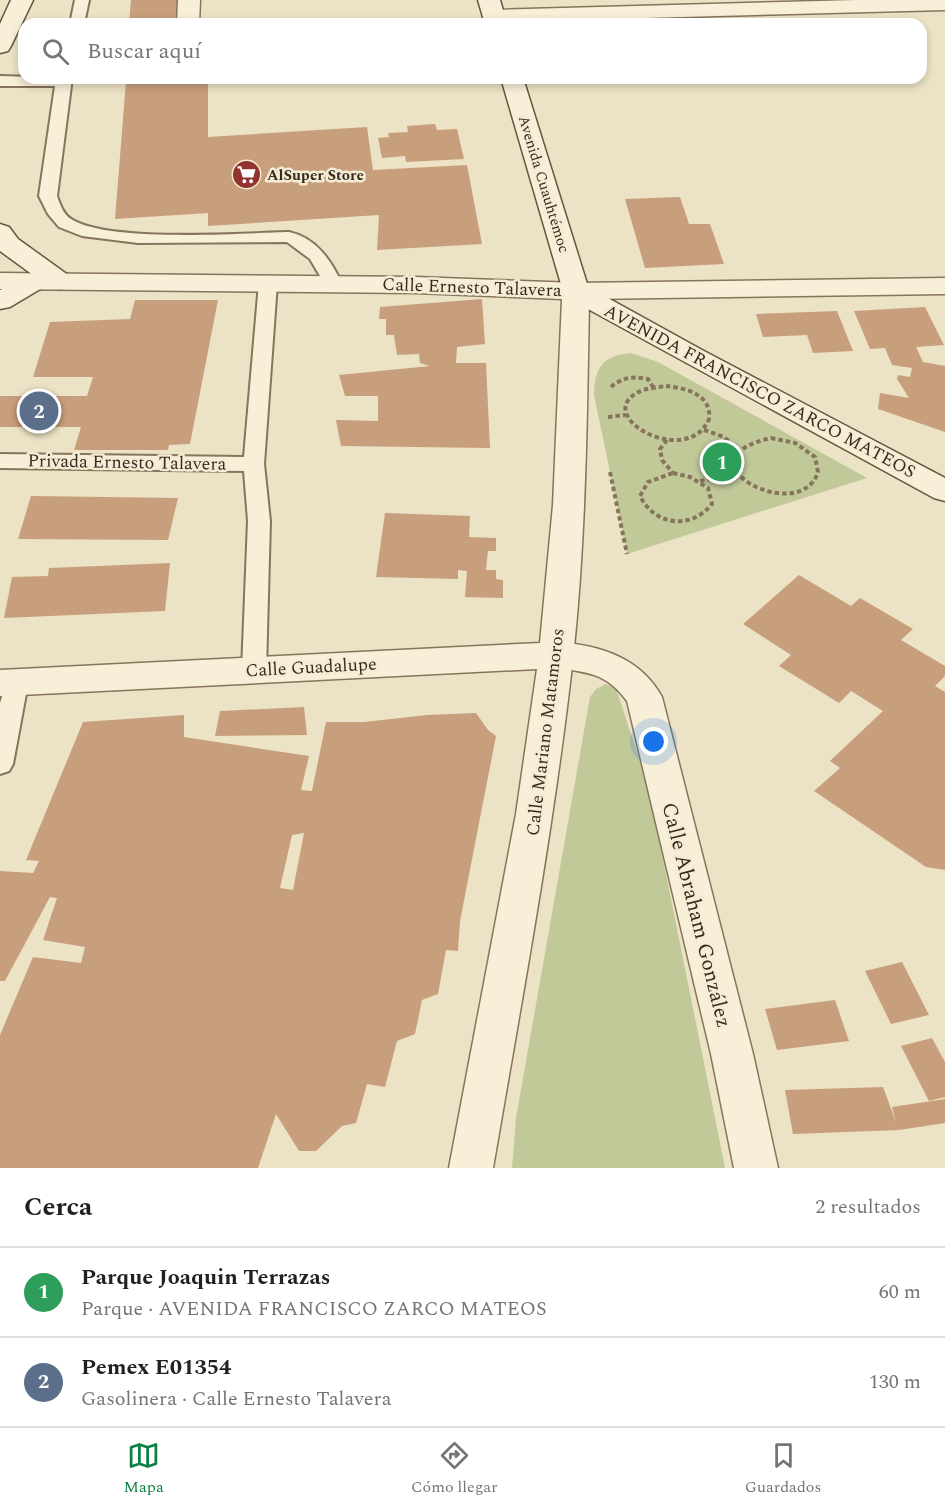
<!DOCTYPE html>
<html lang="es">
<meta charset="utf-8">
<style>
:root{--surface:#fff;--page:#f6f6f6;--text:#202124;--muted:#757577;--line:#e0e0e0;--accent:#0b8043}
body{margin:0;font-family:Spectral,serif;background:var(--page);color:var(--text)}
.you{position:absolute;left:654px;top:742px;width:21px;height:21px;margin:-15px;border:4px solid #fff;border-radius:50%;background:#1a73e8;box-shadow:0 0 0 9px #1a73e833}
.badge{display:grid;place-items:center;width:39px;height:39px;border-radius:50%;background:var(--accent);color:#fff;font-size:20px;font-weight:700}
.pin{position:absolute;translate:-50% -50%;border:3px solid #fff;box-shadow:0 2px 6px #0006}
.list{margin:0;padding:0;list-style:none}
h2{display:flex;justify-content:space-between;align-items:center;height:78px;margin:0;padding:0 24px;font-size:26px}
h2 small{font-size:20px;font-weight:400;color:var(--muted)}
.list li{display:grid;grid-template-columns:39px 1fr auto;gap:18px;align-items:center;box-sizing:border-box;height:90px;padding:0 24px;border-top:2px solid var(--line)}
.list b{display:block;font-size:22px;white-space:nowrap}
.list p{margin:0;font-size:20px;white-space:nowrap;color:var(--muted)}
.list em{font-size:20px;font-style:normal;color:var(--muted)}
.icon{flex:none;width:33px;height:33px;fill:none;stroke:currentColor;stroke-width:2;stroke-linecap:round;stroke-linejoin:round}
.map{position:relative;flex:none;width:945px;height:1168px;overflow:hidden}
.search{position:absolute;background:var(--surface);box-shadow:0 3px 9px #0003;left:18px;right:18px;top:18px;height:66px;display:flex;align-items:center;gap:15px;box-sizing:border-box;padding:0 21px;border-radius:18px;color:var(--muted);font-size:22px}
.sheet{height:258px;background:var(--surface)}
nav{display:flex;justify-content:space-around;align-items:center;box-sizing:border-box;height:84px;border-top:2px solid var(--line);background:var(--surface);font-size:16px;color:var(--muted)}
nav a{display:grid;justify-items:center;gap:3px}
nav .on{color:var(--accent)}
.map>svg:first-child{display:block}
.green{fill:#c2c999}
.building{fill:#c89f7d;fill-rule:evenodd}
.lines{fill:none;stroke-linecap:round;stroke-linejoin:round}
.service-casing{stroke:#86745c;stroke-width:4}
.minor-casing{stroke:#86745c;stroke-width:3}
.tertiary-casing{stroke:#86745c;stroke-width:3}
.secondary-casing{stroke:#67553f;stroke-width:3}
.path{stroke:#86745c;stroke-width:4;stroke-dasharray:4.5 3;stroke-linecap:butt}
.service{fill:#f7efd8;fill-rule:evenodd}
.minor{fill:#f7efd8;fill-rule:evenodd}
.tertiary{fill:#f7efd8;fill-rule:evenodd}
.secondary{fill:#f7efd8;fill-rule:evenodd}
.labels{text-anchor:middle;stroke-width:5;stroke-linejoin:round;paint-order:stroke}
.far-poi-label{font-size:15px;font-weight:bold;fill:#372b1f;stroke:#f4ecd4;text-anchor:start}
.far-street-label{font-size:15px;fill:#372b1f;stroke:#f4ecd4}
.street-label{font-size:18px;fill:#372b1f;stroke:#f4ecd4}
.near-street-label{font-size:21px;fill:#372b1f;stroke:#f4ecd4}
</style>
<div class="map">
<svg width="945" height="1168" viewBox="0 0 945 1168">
<rect width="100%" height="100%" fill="#ece2c5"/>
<path class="green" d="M 631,353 L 658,362 L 867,478 L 627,554 L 594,395 C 595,367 602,356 631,353 Z
M 606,684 L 616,688 L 649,789 L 725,1168 L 512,1168 L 516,1118 L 590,697 L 596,689 Z"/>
<path class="building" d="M 131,0 L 179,0 L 178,24 L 129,24 Z
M 184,78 L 208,78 L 208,137 L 367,127 L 373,170 L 467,165 L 482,244 L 377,250 L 379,215 L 208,226 L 208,213 L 115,219 L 126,81 Z
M 435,124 L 437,130 L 457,129 L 464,159 L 406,162 L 405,156 L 382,158 L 378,138 L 389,137 L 388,133 L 408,132 L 407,126 Z
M 680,197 L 689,224 L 710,224 L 724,264 L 645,268 L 625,199 Z
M 482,299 L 485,344 L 457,347 L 456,363 L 486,363 L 490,448 L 341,446 L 336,420 L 378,421 L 378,396 L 345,396 L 339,375 L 430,366 L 420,363 L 419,354 L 397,355 L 394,335 L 386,335 L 386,319 L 379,319 L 380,307 Z
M 135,300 L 218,300 L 190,444 L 169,445 L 168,450 L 74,450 L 81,427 L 0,427 L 0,396 L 87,396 L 93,377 L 33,377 L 50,322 L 130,319 Z
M 925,307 L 944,345 L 916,347 L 923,362 L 945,366 L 945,432 L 878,409 L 880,393 L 909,398 L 897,379 L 898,375 L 910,377 L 912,368 L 892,365 L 885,348 L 870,349 L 854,311 Z
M 837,311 L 853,351 L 813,353 L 807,335 L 763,337 L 756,314 Z
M 31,496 L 178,498 L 168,540 L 18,539 Z
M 385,513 L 470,516 L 469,537 L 496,538 L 496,551 L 488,551 L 486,570 L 496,570 L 496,579 L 503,580 L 503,598 L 465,597 L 467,571 L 458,570 L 458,579 L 376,577 Z
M 170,563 L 165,611 L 4,618 L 12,577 L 48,576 L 49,568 Z
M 799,575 L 851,606 L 860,598 L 913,629 L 901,640 L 945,666 L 945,676 L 935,686 L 945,692 L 945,870 L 926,867 L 814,791 L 840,768 L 830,761 L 883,711 L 851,691 L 839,703 L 779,666 L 791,655 L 743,624 Z
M 304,707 L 307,735 L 215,736 L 220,711 Z
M 476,713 L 488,730 L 496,736 L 460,921 L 458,951 L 446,950 L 438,994 L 422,1000 L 415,1034 L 397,1041 L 385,1087 L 367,1084 L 356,1123 L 342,1126 L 316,1151 L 299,1151 L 276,1114 L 258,1168 L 0,1168 L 0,1035 L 33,957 L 81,963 L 85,947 L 43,940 L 57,898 L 50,897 L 5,981 L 0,981 L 0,871 L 33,873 L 39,861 L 26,860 L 83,722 L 184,715 L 184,737 L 309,756 L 301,790 L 312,791 L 326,722 L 364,722 L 427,715 ZM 304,833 L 293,890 L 280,888 L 292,835 Z
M 902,962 L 929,1015 L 891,1024 L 865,971 Z
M 835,1000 L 849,1041 L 777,1050 L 765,1009 Z
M 932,1038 L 945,1062 L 945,1097 L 929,1101 L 901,1046 Z
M 883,1087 L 896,1122 L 892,1107 L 945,1099 L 945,1123 L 899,1130 L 793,1134 L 785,1090 Z"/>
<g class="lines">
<defs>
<path id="service" d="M 75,0 L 89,0 L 84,24 L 70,24 Z
M 0,76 L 72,78 L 57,196 C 60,204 63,214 71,219 C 108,243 241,233 289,232 C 316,238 331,260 342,284 L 339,288 L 327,288 L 310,259 L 287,242 L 138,243 L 82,236 L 59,227 L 48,214 L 39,196 L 55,86 L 0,86 Z
M 268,278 L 274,279 L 277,283 L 264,464 L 270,521 L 266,670 L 262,676 L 254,679 L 246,676 L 242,670 L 248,521 L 244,471 L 0,468 L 0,454 L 244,457 L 259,283 L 262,279 Z
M 16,674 L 24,677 L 28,683 L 13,764 L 9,771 L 0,774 L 0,703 L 8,677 Z"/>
<path id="minor" d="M 178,0 L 200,0 L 199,24 L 177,24 Z
M 857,0 L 945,0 L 945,10 L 494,22 L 486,21 L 483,16 L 486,11 L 494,10 Z
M 556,642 C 599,645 640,657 662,697 L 753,1054 L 778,1168 L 734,1168 L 711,1054 L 627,701 C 601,666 580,675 544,664 L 539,655 L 544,646 Z"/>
<path id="tertiary" d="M 0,273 L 416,277 L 576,283 L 945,278 L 945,294 L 589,299 C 587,418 586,538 573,657 C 554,828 522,998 493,1168 L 449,1168 L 516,814 L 537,669 L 0,696 L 0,670 L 540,643 L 553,505 L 562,299 L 416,293 L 0,289 Z"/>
<path id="secondary" d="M 11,0 L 33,0 L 11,46 L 8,51 L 0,53 L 0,24 Z
M 478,0 L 500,0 L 507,24 L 485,24 Z
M 501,78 L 523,78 L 588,287 L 702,350 L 945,478 L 945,501 L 934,498 L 566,297 L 563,291 Z
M 0,224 L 9,227 L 18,239 L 68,275 L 72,281 L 68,287 L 59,289 L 47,285 L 10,307 L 0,309 L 0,290 L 33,275 L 0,251 Z"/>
</defs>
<use href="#service" class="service-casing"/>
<use href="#minor" class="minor-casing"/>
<use href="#tertiary" class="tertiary-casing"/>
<use href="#secondary" class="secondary-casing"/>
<path class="path" d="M 666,386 C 685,388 712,394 709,419 C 687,471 585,413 643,390 C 650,388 659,387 666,386 Z
M 611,387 C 623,377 633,376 648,379 L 653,387
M 608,417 L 625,415
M 704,430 L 724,437 L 738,450
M 771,438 L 795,443 L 815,457 L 818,472 C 800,528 673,460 771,438 Z
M 667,440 L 660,449 L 662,460 L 673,473
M 610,472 L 627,554
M 673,473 L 690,477 L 708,488 L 712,504 C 691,530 655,526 640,496 L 648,482 Z
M 700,481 L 721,477 L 734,467"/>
<use href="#service" class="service"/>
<use href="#minor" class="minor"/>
<use href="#tertiary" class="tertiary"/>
<use href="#secondary" class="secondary"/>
</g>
<defs>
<symbol id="supermarket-disc" viewBox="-11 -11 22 22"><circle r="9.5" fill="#91332f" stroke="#f4ecd4"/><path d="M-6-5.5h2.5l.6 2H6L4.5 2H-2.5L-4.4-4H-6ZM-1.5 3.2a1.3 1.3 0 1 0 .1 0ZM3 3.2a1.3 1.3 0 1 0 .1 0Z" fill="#fff"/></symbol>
</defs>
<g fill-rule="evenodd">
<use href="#supermarket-disc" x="230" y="158" width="33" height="33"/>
</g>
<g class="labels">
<g class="far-poi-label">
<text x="267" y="180">AlSuper Store</text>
</g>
<g class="far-street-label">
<text transform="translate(544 184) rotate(73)" y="5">Avenida Cuauhtémoc</text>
</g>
<g class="street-label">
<text transform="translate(472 287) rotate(2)" y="6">Calle Ernesto Talavera</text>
<text transform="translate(760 391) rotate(28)" y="6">AVENIDA FRANCISCO ZARCO MATEOS</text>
<text transform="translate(127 462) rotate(1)" y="6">Privada Ernesto Talavera</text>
<text transform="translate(311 667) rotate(-3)" y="6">Calle Guadalupe</text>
<text transform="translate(545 732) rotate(-83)" y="6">Calle Mariano Matamoros</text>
</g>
<g class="near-street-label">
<text transform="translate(697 915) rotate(76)" y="7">Calle Abraham González</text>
</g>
</g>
</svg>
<div class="you"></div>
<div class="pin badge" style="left:722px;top:462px;background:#2e9e5b">1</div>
<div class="pin badge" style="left:39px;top:411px;background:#5c6f8a">2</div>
<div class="search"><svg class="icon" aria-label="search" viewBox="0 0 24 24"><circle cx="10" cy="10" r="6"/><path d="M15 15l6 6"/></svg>Buscar aquí</div>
</div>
<section class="sheet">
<h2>Cerca<small>2 resultados</small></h2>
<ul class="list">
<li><span class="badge" style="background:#2e9e5b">1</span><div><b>Parque Joaquin Terrazas</b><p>Parque · AVENIDA FRANCISCO ZARCO MATEOS</p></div><em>60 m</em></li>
<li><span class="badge" style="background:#5c6f8a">2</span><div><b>Pemex E01354</b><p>Gasolinera · Calle Ernesto Talavera</p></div><em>130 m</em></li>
</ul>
</section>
<nav>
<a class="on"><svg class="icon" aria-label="map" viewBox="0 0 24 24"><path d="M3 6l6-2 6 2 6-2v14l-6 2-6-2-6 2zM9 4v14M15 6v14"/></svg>Mapa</a>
<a><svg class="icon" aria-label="directions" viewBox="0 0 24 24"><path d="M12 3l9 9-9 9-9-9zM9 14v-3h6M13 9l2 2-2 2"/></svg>Cómo llegar</a>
<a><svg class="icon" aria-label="saved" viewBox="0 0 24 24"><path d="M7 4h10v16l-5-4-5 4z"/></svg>Guardados</a>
</nav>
